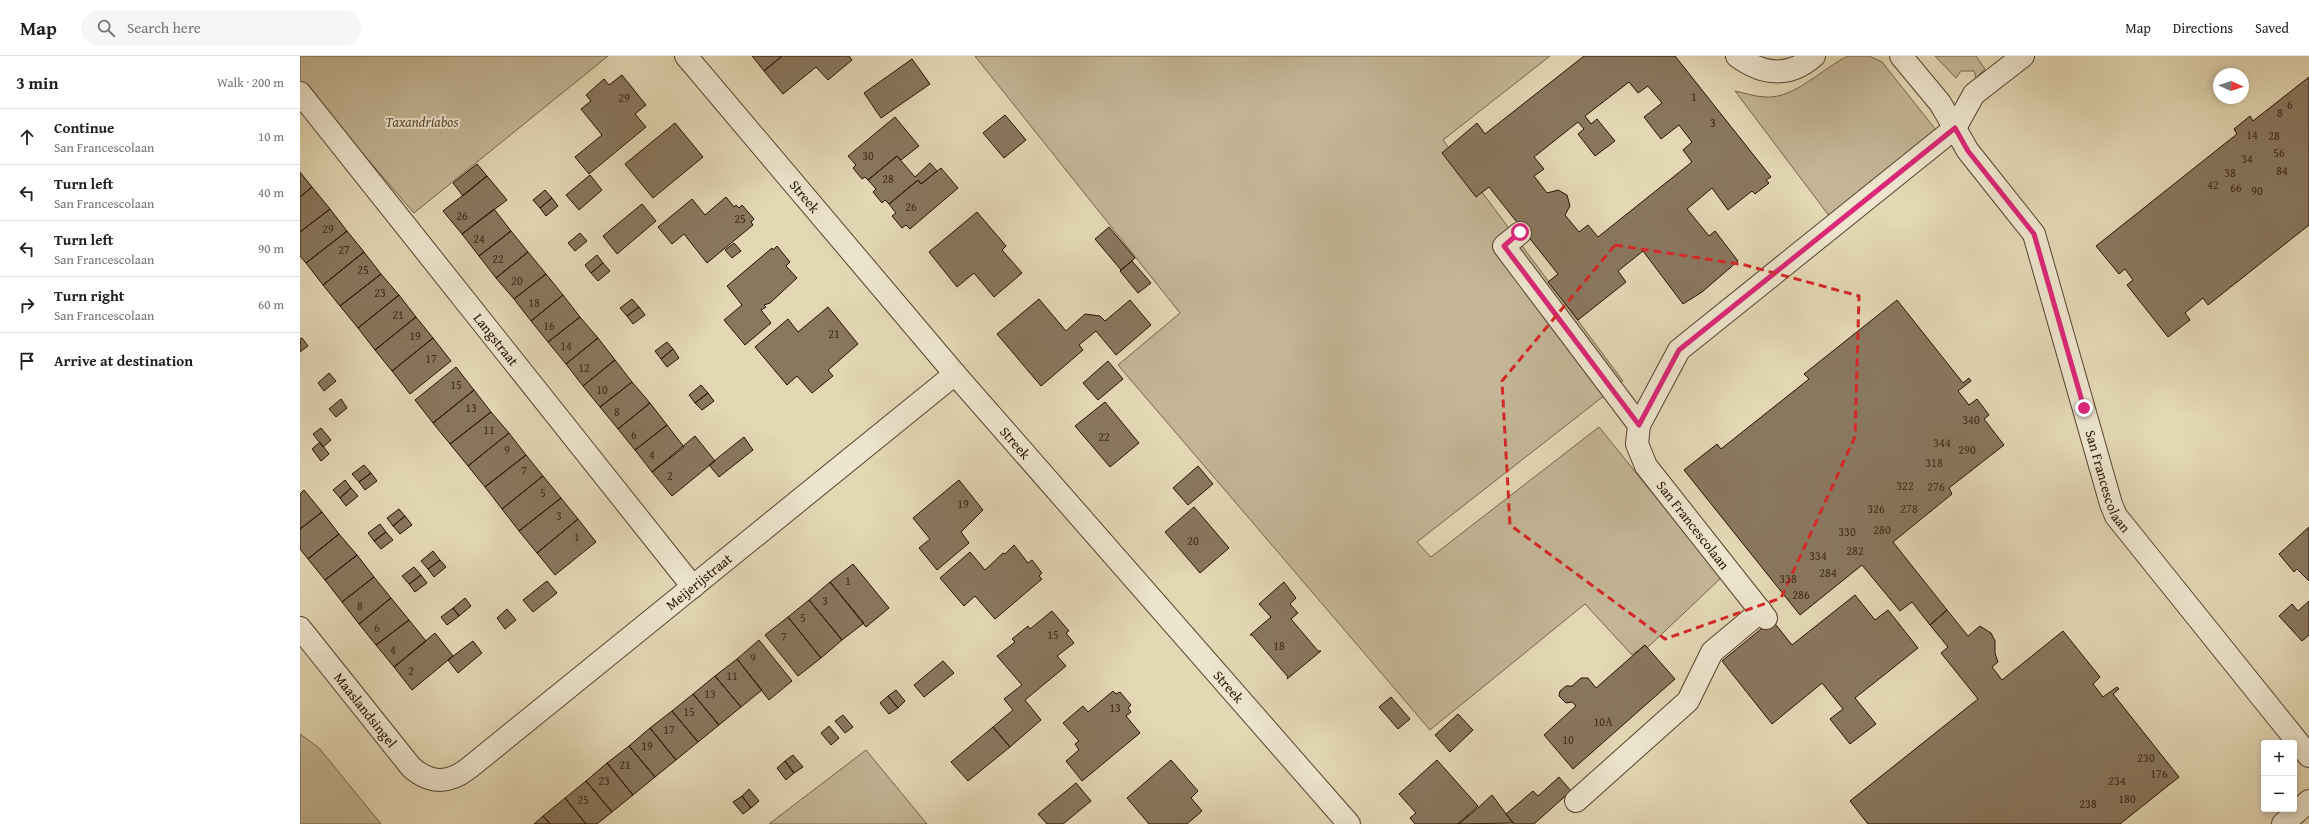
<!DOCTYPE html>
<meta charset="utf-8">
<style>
:root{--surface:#fff;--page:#f6f6f6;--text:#202124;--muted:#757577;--line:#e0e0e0}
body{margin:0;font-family:"Gentium Book Plus",serif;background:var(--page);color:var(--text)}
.controls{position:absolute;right:12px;bottom:12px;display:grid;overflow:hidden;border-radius:4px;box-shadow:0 2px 6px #0003}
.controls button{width:36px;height:36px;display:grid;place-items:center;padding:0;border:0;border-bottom:1px solid var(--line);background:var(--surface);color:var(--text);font:20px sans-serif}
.compass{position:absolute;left:1913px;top:12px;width:36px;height:36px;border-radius:50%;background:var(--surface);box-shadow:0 2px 6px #0003;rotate:93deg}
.stop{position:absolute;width:12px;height:12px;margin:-9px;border:3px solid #db2777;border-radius:50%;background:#fff}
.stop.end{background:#db2777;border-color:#fff;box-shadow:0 1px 4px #0008}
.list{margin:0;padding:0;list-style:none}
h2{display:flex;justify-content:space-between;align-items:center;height:52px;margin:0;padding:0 16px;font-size:17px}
h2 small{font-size:13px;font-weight:400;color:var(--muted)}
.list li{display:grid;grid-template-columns:26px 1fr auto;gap:12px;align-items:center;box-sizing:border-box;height:56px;padding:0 16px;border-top:1px solid var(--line)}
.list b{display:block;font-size:15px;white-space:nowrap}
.list p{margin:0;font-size:13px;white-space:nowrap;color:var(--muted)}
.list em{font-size:13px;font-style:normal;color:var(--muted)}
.icon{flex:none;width:22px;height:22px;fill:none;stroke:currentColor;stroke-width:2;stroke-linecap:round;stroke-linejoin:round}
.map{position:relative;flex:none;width:2009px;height:768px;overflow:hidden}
header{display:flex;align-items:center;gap:24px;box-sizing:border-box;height:56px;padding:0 20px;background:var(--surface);border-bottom:1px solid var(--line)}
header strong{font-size:19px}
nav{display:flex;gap:22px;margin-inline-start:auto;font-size:14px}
.search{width:280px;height:36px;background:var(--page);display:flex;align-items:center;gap:10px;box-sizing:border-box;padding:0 14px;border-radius:22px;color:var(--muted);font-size:15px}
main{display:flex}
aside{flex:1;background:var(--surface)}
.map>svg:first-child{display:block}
.green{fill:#c3b595;stroke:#76624a}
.building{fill:#89775e;stroke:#281000;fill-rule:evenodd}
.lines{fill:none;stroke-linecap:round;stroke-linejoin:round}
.minor-casing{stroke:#57422d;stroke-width:24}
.minor{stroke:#ede5ce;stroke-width:22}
.route{stroke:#db2777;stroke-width:5}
.marked{fill:none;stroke:#d62828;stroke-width:3;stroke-dasharray:8 5;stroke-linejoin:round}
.labels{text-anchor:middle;stroke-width:4;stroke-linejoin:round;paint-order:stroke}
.number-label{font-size:12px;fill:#402a18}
.park-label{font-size:14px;font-style:italic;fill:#5e4a34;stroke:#ede5ce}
.street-label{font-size:14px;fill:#281000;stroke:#ede5ce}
</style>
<header>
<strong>Map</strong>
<div class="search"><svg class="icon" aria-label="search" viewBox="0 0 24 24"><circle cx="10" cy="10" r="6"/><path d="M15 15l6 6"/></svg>Search here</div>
<nav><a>Map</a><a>Directions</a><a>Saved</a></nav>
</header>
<main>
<aside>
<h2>3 min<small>Walk · 200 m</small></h2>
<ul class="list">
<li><svg class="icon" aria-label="ahead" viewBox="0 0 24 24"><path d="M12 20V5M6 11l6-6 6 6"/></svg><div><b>Continue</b><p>San Francescolaan</p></div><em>10 m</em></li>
<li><svg class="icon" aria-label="left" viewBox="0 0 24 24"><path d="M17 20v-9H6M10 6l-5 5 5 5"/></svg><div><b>Turn left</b><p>San Francescolaan</p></div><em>40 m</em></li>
<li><svg class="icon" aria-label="left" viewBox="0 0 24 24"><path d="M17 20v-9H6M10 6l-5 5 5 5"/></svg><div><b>Turn left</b><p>San Francescolaan</p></div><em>90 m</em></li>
<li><svg class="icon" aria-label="right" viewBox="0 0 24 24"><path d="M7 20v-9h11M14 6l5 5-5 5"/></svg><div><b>Turn right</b><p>San Francescolaan</p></div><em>60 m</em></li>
<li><svg class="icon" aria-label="arrive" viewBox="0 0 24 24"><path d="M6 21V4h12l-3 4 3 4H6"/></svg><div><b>Arrive at destination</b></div></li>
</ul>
</aside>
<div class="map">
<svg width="2009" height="768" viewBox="0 0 2009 768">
<rect width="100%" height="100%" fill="#e3d7b4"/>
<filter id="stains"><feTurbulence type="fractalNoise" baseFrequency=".005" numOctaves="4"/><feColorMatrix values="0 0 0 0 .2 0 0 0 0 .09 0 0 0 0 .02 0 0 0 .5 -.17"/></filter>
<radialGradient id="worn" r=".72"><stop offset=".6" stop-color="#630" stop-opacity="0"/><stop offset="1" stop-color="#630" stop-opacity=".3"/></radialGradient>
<path class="green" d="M 0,0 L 308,0 L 114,157 L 0,25 Z
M 675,0 L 1250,0 L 1143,84 L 1323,325 L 1117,486 L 1131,501 L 1299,371 L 1421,522 L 1347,592 L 1345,589 L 1332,599 L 1285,548 L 1130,674 L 818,309 L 880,257 Z
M 1548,0 L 1569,0 L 1582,6 L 1636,74 L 1530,161 L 1435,35 C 1445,37 1456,41 1466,41 C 1494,43 1523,12 1548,0 Z
M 1635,0 L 1676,0 L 1685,13 L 1676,22 L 1674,15 L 1661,15 L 1656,22 Z
M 0,678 L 19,692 L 81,768 L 0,768 Z
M 566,694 L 627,768 L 469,768 Z"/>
<path class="building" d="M 452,0 L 482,0 L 464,15 Z
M 482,0 L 549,0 L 552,4 L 528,24 L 516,11 L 483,38 L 464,15 Z
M 1284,0 L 1375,0 L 1471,121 L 1466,124 L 1469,127 L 1455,138 L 1452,135 L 1428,154 L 1412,132 L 1387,153 L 1409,180 L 1415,175 L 1438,205 L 1402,236 L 1383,248 L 1343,195 L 1318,215 L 1326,226 L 1278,264 L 1248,226 L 1258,218 L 1189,131 L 1176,141 L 1142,97 L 1177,67 L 1185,78 ZM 1329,26 L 1338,37 L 1348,30 L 1362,47 L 1344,61 L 1361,83 L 1379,69 L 1392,86 L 1383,94 L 1392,106 L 1298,181 L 1288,169 L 1279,176 L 1265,159 L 1270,150 L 1267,139 L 1258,134 L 1247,137 L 1234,120 L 1244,113 L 1234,101 L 1278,66 L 1284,73 L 1278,78 L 1295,100 L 1315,85 L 1297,63 L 1291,68 L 1285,60 Z
M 612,3 L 630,28 L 581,62 L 564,37 Z
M 322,19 L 346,49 L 335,58 L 346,71 L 289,118 L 275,101 L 302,79 L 281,53 L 291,45 L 286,39 L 304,23 L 309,29 Z
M 2009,21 L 2009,169 L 1908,249 L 1903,242 L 1885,257 L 1890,264 L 1868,281 L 1827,229 L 1833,224 L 1825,213 L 1819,218 L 1796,190 L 1937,78 L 1934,73 L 1950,60 L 1953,65 Z
M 705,59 L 726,84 L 704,102 L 683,77 Z
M 595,61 L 619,90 L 601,104 L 597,100 L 568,124 L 565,121 L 562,123 L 553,112 L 556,109 L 548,100 Z
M 375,67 L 403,101 L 353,142 L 325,108 Z
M 597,100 L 615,121 L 630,107 L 637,115 L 621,128 L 618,124 L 589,148 L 585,144 L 582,147 L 573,136 L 576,133 L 568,124 Z
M 177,108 L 187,120 L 163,140 L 153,127 Z
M 641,112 L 658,132 L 610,173 L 606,169 L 602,172 L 592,160 L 596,157 L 589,148 L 618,124 L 621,128 Z
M 0,116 L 12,131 L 0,141 Z
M 290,119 L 302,134 L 279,154 L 266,139 Z
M 187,120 L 207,144 L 162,178 L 143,155 Z
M 12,131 L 30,153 L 0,176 L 0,141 Z
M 245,134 L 252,142 L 240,152 L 233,144 Z
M 426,141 L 434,151 L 436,149 L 439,152 L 442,149 L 454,163 L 451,166 L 453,169 L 407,207 L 384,178 L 372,188 L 358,171 L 392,143 L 405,159 Z
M 252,142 L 258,150 L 246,160 L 240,152 Z
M 342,148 L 356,165 L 317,198 L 303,180 Z
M 30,153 L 47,175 L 6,207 L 0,200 L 0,176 Z
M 194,153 L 211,175 L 179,200 L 162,178 Z
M 677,156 L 706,190 L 702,194 L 722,217 L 694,241 L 674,217 L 657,231 L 629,196 Z
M 809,171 L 835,202 L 821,214 L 795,183 Z
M 47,175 L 64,196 L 23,229 L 6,207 Z
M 211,175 L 228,196 L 196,222 L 179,200 Z
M 280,177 L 287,185 L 275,195 L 268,187 Z
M 434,187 L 441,195 L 432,202 L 425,194 Z
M 477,190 L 490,206 L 486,210 L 497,222 L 470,247 L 464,249 L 466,251 L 461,254 L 471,267 L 445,289 L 424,264 L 442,249 L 427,230 L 472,192 L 473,194 Z
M 64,196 L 81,218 L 40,250 L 23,229 Z
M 228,196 L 246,218 L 214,243 L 196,222 Z
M 297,199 L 303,207 L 291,217 L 285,209 Z
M 832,205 L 851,227 L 838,237 L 820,215 Z
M 303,207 L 310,215 L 298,225 L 291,217 Z
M 81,218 L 99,239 L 58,272 L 40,250 Z
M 246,218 L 263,239 L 231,265 L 214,243 Z
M 99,239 L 116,261 L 75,294 L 58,272 Z
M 263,239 L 280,261 L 248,286 L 231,265 Z
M 332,243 L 339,251 L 327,260 L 320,252 Z
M 739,243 L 766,275 L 785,258 L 800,260 L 805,265 L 830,244 L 851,269 L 816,299 L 796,275 L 779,289 L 783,294 L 741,330 L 697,278 Z
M 1597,244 L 1663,327 L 1669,322 L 1671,325 L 1658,335 L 1669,349 L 1677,343 L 1689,359 L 1684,363 L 1704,389 L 1649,432 L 1652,438 L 1593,486 L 1647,554 L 1630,569 L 1612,546 L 1600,555 L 1562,509 L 1500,559 L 1384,414 L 1417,388 L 1421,393 L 1509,323 L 1504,318 Z
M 339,251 L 345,259 L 333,268 L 327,260 Z
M 528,251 L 558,288 L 528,314 L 533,320 L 512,337 L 497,320 L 487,329 L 455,291 L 488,263 L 498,276 Z
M 116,261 L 133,282 L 92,315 L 75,294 Z
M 280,261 L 298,282 L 266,308 L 248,286 Z
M 2,282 L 8,290 L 0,296 L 0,283 Z
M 133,282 L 151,305 L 110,338 L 92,315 Z
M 298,282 L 315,304 L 283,330 L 266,308 Z
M 367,286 L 373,293 L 361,303 L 355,295 Z
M 373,293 L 379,302 L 367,311 L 361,303 Z
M 315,304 L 332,326 L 300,351 L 283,330 Z
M 808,305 L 823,323 L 798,344 L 783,327 Z
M 156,311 L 174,334 L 133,367 L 115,344 Z
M 29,317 L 36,325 L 24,335 L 18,327 Z
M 332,326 L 350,347 L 318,373 L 300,351 Z
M 401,329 L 408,337 L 395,347 L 389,339 Z
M 174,334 L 191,356 L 150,388 L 133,367 Z
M 408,337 L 414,345 L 402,354 L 395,347 Z
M 41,343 L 47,352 L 36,361 L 29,353 Z
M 805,346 L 839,387 L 810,411 L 775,370 Z
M 350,347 L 367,369 L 335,394 L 318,373 Z
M 191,356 L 209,377 L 168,410 L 150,388 Z
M 367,369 L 384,391 L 352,416 L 335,394 Z
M 21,372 L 31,384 L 23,391 L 13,378 Z
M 209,377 L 226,399 L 185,431 L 168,410 Z
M 395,380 L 415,405 L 372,440 L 352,416 Z
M 444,381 L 453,394 L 419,421 L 409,409 Z
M 20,386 L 29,398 L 21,405 L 12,393 Z
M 226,399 L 243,420 L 202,453 L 185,431 Z
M 64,409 L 71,417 L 59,426 L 52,418 Z
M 898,410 L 913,428 L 888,449 L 873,432 Z
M 71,417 L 77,425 L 65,434 L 59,426 Z
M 243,420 L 261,442 L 219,475 L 202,453 Z
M 45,424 L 51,432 L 40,442 L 33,434 Z
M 659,424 L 683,454 L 661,476 L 669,487 L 637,514 L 619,492 L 630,483 L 613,462 Z
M 51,432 L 58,440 L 46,450 L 40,442 Z
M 4,434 L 22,456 L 0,473 L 0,438 Z
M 261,442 L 278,463 L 237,497 L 219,475 Z
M 894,451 L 929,492 L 900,517 L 865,476 Z
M 99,453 L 105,460 L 93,470 L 87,462 Z
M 22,456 L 39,478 L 8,503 L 0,493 L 0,473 Z
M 105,460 L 112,469 L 100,478 L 93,470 Z
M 278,463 L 296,486 L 255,519 L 237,497 Z
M 80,468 L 86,476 L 74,485 L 68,477 Z
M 2009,471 L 2009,525 L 1997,513 L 1994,516 L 1979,498 Z
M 86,476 L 93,484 L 81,493 L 74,485 Z
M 39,478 L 57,499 L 25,524 L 8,503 Z
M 714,489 L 728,507 L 732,504 L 742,517 L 739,520 L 742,523 L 695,563 L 675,540 L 664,550 L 640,522 L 670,496 L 685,514 L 703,497 L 705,498 Z
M 133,495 L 140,504 L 128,513 L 121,505 Z
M 57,499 L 74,521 L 42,546 L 25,524 Z
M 140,504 L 146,511 L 134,521 L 128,513 Z
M 553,508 L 589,552 L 566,571 L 530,526 Z
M 114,511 L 121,519 L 109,528 L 102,520 Z
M 121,519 L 127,527 L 115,536 L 109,528 Z
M 74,521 L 91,542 L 59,568 L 42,546 Z
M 247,525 L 257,537 L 233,556 L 223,544 Z
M 530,526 L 564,567 L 542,584 L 509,544 Z
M 984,526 L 996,542 L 990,548 L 998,557 L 991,563 L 1018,595 L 1021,595 L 987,623 L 988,621 L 952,579 L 950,579 L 971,561 L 959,548 Z
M 1555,539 L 1575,564 L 1588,554 L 1618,592 L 1555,642 L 1576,668 L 1550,688 L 1530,663 L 1543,653 L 1522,627 L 1472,668 L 1422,605 L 1472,564 L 1492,589 Z
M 91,542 L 109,564 L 76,589 L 59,568 Z
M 165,542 L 171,550 L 159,560 L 153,552 Z
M 509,544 L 542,584 L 521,602 L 488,561 Z
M 2009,545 L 2009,579 L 2002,585 L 1979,560 L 1992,548 L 1998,555 Z
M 153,552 L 159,560 L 147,569 L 141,561 Z
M 207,553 L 216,564 L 205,573 L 197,562 Z
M 1647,554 L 1668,580 L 1680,570 L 1691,577 L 1695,585 L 1695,597 L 1698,606 L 1692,611 L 1702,624 L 1763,575 L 1800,621 L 1793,628 L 1803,641 L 1817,631 L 1819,633 L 1813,638 L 1879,721 L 1820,768 L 1568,768 L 1550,745 L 1678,643 L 1641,597 L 1648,591 L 1630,569 Z
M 752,555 L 769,575 L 766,577 L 774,587 L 757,600 L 766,610 L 725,644 L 741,664 L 710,691 L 693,671 L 713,654 L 704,643 L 722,629 L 697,600 L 715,586 L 712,583 L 728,570 L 730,573 Z
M 488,561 L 521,602 L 498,620 L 465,579 Z
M 109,564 L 126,585 L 94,611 L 76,589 Z
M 135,577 L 153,600 L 112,634 L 94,611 Z
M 459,584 L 492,625 L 469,644 L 437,603 Z
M 173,585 L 182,597 L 158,617 L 148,604 Z
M 1345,589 L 1375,623 L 1273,713 L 1244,679 L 1276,650 L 1272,646 L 1266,647 L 1259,640 L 1260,635 L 1266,630 L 1272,630 L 1281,622 L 1288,622 L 1296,632 Z
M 437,603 L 462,634 L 441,651 L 415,620 Z
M 643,605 L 654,617 L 624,641 L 614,629 Z
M 415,620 L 441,651 L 419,669 L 393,638 Z
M 596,634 L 605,645 L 598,652 L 588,640 Z
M 813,635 L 816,638 L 820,636 L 831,649 L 828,652 L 831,656 L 826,660 L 840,677 L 782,725 L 766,705 L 779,694 L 775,688 L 779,685 L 763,667 L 783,650 L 788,656 Z
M 393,638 L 419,669 L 398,686 L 372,655 Z
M 588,640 L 598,652 L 589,658 L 580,647 Z
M 1091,641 L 1110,663 L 1098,673 L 1079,651 Z
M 372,655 L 398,686 L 376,704 L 350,672 Z
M 1158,658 L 1173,674 L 1150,696 L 1135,679 Z
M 543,659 L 553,671 L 545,677 L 535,665 Z
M 529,670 L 539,682 L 531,689 L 521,677 Z
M 693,671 L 710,691 L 668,725 L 651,706 Z
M 350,672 L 376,704 L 355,721 L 329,690 Z
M 329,690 L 355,721 L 333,739 L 307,707 Z
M 493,699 L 503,711 L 494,717 L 485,705 Z
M 871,704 L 898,735 L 891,742 L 902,755 L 887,768 L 849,768 L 827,742 Z
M 1137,704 L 1178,750 L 1158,768 L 1115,768 L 1110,762 L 1116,757 L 1099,738 Z
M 485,705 L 494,717 L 486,724 L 477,712 Z
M 307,707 L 333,739 L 312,756 L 286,725 Z
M 1259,721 L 1271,735 L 1234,768 L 1214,768 L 1206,758 L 1233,735 L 1238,740 Z
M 286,725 L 312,756 L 297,768 L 286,768 L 265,742 Z
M 776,727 L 791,745 L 763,768 L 747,768 L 738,758 Z
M 449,733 L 459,745 L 451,752 L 442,740 Z
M 1192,739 L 1213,767 L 1159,768 L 1179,751 Z
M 442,740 L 451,752 L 443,758 L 433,746 Z
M 265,742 L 286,768 L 250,768 L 243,760 Z
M 243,760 L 250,768 L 234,768 Z"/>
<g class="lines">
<defs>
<g id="minor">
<path id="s1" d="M 386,0 L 655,318 L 1049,768"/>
<path d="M 1437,0 C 1463,19 1489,22 1514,0"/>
<path id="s2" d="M 1601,0 L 1640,47 L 1668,95 L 1734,178 L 1811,448 L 1816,460 L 2009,700"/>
<path id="s3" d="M 0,37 L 393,531"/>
<path d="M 1220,177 L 1204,190 L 1339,369"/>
<path d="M 1466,562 L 1346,410 L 1337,388 L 1339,369 L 1379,294 L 1655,72 L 1674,38 L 1723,0"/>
<path id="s4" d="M 0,572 L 111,711 C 130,728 149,728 169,712 L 655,318"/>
<path d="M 1276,745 L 1388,645 L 1412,596 L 1461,555"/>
<path d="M 1983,768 L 2009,745"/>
</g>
</defs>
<use href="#minor" class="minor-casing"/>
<use href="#minor" class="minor"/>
</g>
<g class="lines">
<path class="route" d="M 1220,176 L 1204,190 L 1339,369 L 1379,294 L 1655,72 L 1668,95 L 1734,178 L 1784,352"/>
</g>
<path class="marked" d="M 1315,189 L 1445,209 L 1559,240 L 1555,381 L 1481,542 L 1365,583 L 1210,469 L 1202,325 Z"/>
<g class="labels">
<g class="number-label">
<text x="1394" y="45">1</text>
<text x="324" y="46">29</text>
<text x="1990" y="53">6</text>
<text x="1980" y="61">8</text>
<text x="1413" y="71">3</text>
<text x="1952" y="83">14</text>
<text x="1974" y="84">28</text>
<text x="1979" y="101">56</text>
<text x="568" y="104">30</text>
<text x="1947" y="107">34</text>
<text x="1982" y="119">84</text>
<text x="1930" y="121">38</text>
<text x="588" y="127">28</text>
<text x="1913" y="133">42</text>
<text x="1936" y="136">66</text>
<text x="1957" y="139">90</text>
<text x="611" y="155">26</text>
<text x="162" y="164">26</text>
<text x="440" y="167">25</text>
<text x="28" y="177">29</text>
<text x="179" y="187">24</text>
<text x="44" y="198">27</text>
<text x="198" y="207">22</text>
<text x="63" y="218">25</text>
<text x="217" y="229">20</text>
<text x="80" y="241">23</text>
<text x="234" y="251">18</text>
<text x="98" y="263">21</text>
<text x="249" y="274">16</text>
<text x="534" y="282">21</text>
<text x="115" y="284">19</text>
<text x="266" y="294">14</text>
<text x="131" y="307">17</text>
<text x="284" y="316">12</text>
<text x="156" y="333">15</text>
<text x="302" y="338">10</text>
<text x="171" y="356">13</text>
<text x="317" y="360">8</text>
<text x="1671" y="368">340</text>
<text x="189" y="378">11</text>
<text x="334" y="383">6</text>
<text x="804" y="385">22</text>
<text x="1642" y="391">344</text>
<text x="207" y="398">9</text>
<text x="1667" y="398">290</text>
<text x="352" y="403">4</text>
<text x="1634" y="411">318</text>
<text x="224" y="419">7</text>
<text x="370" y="424">2</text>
<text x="1605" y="434">322</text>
<text x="1636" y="435">276</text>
<text x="243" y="441">5</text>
<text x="663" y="452">19</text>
<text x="1576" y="457">326</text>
<text x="1609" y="457">278</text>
<text x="259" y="464">3</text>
<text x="1582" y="478">280</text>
<text x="1547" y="480">330</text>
<text x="277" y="485">1</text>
<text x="893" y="489">20</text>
<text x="1555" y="499">282</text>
<text x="1518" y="504">334</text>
<text x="1528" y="521">284</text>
<text x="1488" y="527">338</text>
<text x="548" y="529">1</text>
<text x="1501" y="543">286</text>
<text x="525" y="549">3</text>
<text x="60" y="554">8</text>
<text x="503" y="566">5</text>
<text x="77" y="576">6</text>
<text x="753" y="583">15</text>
<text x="484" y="585">7</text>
<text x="979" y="594">18</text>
<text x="93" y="598">4</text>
<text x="453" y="606">9</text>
<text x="111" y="619">2</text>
<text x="432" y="624">11</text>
<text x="410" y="642">13</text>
<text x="815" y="656">13</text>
<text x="389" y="660">15</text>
<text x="1303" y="670">10A</text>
<text x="369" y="678">17</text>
<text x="1268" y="688">10</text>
<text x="347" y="694">19</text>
<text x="1846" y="706">230</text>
<text x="325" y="713">21</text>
<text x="1859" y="722">176</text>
<text x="304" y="729">23</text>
<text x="1817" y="729">234</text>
<text x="1827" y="747">180</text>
<text x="283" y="748">25</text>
<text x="1788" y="752">238</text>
</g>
<g class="park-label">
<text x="122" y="71">Taxandriabos</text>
</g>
<g class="street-label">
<text dy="5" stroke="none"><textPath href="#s1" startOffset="184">Streek</textPath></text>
<text dy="5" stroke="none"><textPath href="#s3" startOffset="315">Langstraat</textPath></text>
<text dy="5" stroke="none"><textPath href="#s1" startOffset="508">Streek</textPath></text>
<text dy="5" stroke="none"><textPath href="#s2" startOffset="481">San Francescolaan</textPath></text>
<text transform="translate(1393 469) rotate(52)" y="5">San Francescolaan</text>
<text dy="5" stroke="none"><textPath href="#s4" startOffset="538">Meijerijstraat</textPath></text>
<text dy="5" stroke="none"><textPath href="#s1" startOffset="832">Streek</textPath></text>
<text dy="5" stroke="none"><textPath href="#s4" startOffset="105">Maaslandsingel</textPath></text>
</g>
</g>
<rect width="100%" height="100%" filter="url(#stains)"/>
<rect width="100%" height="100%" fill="url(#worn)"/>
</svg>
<div class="controls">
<button>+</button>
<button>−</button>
</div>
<svg class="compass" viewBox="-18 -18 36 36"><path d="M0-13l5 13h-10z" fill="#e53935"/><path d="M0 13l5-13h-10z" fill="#757577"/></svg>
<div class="stop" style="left:1220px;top:176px"></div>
<div class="stop end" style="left:1784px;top:352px"></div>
</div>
</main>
